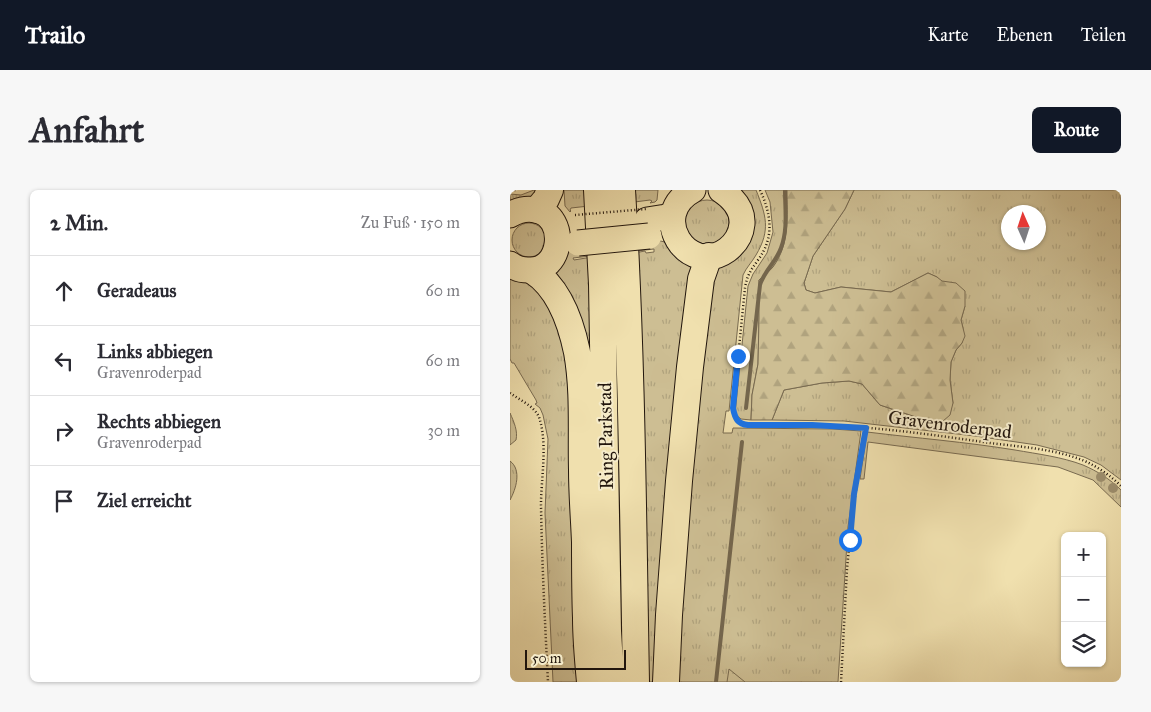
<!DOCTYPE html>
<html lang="de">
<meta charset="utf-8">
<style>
:root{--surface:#fff;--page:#f7f7f7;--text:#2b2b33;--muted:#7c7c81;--line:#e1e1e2;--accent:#111827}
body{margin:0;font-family:"IM FELL Great Primer",serif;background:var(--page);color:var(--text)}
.controls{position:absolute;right:15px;bottom:15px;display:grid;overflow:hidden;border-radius:8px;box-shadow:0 1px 4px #0004}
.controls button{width:45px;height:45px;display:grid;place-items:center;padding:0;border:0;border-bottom:1px solid var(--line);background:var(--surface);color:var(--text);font:25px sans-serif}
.compass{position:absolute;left:491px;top:15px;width:45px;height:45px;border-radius:50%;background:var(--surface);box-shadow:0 1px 4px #0004;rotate:357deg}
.scale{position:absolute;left:15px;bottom:12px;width:101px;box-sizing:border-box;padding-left:5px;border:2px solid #22160d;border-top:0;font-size:14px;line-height:18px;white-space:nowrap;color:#22160d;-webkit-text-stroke:4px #f5ebca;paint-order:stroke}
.stop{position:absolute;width:15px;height:15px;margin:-11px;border:4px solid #1a73e8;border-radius:50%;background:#fff}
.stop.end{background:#1a73e8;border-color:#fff;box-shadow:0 1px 5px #0008}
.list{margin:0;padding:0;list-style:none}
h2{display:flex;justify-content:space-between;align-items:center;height:65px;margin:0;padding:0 20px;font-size:21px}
h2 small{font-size:16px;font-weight:400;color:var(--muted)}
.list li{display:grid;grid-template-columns:32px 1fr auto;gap:15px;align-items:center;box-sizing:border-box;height:70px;padding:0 20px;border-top:1px solid var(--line)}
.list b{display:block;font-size:19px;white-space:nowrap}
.list p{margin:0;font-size:16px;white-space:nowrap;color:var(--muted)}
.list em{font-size:16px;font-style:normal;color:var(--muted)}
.icon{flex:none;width:28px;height:28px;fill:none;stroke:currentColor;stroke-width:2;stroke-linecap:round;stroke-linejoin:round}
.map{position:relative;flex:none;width:611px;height:492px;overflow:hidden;border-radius:8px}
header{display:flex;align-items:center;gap:30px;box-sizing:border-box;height:70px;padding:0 25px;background:var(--accent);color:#fff}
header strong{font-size:24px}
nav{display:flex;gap:28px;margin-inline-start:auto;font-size:18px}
.intro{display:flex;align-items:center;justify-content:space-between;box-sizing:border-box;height:120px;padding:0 30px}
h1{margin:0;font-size:35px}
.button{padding:12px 22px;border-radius:8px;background:var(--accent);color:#fff;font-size:18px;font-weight:700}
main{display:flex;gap:30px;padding:0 30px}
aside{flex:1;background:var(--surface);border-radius:8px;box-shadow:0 1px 4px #0004}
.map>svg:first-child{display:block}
.grass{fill:url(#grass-tufts);stroke:#786a50;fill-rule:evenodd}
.forest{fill:url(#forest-firs);stroke:#786a50}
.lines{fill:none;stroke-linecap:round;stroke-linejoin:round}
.stream{stroke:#74664d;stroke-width:4}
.primary-casing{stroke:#22160d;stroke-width:27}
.trunk-casing{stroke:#22160d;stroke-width:28}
.path{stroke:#22160d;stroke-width:2.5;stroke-dasharray:1 2.5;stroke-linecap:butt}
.primary{stroke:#f0e0ae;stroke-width:25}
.trunk{stroke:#f0e0ae;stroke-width:26}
.primary-bridge-casing{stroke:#22160d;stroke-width:27;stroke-linecap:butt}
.path-bridge{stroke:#22160d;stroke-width:2.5;stroke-dasharray:1 2.5;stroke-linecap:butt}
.primary-bridge{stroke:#f0e0ae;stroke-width:25}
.tree{fill:#9b8c6b}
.route{stroke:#1a73e8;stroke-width:6}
.labels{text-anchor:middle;stroke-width:4;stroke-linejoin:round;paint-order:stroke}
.street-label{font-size:19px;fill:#22160d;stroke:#f5ebca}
</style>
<header>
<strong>Trailo</strong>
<nav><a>Karte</a><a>Ebenen</a><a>Teilen</a></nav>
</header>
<div class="intro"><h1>Anfahrt</h1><a class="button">Route</a></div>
<main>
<aside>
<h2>2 Min.<small>Zu Fuß · 150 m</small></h2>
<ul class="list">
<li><svg class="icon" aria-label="ahead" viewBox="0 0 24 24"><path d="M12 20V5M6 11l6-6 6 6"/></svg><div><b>Geradeaus</b></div><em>60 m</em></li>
<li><svg class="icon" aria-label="left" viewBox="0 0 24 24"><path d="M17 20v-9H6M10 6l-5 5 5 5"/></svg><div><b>Links abbiegen</b><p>Gravenroderpad</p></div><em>60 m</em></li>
<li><svg class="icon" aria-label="right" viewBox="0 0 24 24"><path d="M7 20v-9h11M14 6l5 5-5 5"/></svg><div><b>Rechts abbiegen</b><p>Gravenroderpad</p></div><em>30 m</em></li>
<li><svg class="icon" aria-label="arrive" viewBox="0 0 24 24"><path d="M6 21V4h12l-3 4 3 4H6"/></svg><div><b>Ziel erreicht</b></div></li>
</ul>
</aside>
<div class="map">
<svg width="611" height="492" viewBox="0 0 611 492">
<defs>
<pattern id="grass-tufts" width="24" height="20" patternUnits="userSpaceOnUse" patternTransform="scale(1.25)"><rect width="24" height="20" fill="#cdbe93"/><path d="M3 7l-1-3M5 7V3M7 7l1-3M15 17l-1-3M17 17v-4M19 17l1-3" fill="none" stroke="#b0a37e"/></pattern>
<pattern id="forest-firs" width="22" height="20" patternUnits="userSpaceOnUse" patternTransform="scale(1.25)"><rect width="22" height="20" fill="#cdbe93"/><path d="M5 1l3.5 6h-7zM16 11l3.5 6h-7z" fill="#b0a37e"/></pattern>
</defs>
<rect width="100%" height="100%" fill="#f0e0ae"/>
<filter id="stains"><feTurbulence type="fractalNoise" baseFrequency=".004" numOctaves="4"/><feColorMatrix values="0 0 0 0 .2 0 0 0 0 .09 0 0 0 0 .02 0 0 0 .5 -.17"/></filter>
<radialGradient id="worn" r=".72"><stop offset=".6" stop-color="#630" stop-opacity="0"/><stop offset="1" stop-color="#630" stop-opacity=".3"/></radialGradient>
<path class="grass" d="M 24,0 L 34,0 L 30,5 L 0,13 L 0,4 L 11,5 Z
M 54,0 L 78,0 L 79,16 L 61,18 L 60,20 L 61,21 L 60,22 L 55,16 Z
M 116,0 L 148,0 L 147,10 L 145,12 L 140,13 L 142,11 L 140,10 L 117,13 Z
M 229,0 L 246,0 C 256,25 261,40 246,65 C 242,72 236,78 233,85 L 219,221 L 216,221 L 213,243 L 222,243 L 223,238 L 323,239 L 351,241 L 338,337 L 328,492 L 161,492 L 196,89 L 226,60 Z
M 255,0 L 277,0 C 277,26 280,54 263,77 C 259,82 253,86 249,90 L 249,128 L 248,174 L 242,205 L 241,230 L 231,229 L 225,224 L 238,96 L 243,84 L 257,63 L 263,42 L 260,12 Z
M 344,0 L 611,0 L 611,290 L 591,275 L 574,267 L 527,255 L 465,246 L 334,231 L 262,230 L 274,200 L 312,193 L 339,191 L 352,194 L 370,215 L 429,235 L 443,213 L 440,190 L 441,172 L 446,160 L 452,153 L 453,138 L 451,130 L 455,116 L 427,87 L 418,83 L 381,102 L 331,97 L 305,103 L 296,100 L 294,93 L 303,66 L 335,19 ZM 498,22 L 528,22 L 528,52 L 498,52 Z
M175 32a22 22 0 1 1 44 0a22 22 0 1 1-44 0Z
M2 50a17 17 0 1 1 34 0a17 17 0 1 1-34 0Z
M 147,50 L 158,53 L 182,70 L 152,492 L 137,492 L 124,63 L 135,61 L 136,63 L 144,62 L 144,59 L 110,63 L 121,492 L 108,492 L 97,64 L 63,68 L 64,70 L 82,67 L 90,182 L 76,207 L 42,77 L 58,61 L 61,59 Z
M 0,81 L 24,89 L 62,164 L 75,492 L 43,492 L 35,323 L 38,249 L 33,225 L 30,218 L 25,214 L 27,213 L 26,210 L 4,173 L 2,173 L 0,169 Z
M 0,223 C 4,232 8,241 6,250 L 0,255 Z
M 357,242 C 406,248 456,252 505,260 C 528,264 552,267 573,275 C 587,281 600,289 611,300 L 611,317 L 583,290 L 548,277 L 358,252 L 354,289 L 350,289 Z
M 0,271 C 12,280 6,299 0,310 Z"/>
<path class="forest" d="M 277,0 L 344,0 L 335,19 L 303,66 L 294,93 L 296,100 L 305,103 L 331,97 L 381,102 L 418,83 L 427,87 L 432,91 L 446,93 L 455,101 L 455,116 L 451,130 L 455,146 L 452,153 L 446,160 L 441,172 L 440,190 L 443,213 L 440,225 L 433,231 L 430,235 L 370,215 L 352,194 L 339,191 L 312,193 L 274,200 L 262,230 L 241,230 L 242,205 L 248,174 L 249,128 L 249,90 C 253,86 259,82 263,77 C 280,54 277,26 277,0 Z
M 219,479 L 235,492 L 217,492 Z"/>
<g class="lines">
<path class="stream" d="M 236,218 L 250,95 C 254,81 266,72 271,58 C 278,39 275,20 275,0
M 206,492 L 232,252"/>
<defs>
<path id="primary" d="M 183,0 C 137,25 178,88 217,60 C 225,54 231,45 232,34 C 233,19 223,8 211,0
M 0,25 C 8,20 16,18 26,20 C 59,27 52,83 18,80 C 11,80 5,78 0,74
M 137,30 L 156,27 L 163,24"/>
<path id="trunk" d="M 87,0 L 92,94 L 98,441 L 101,492
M 112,0 C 122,164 123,328 126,492
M 27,20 L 36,9 L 40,0
M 23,81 C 49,98 61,133 67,162 C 74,201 71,241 72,280 C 72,304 74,328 75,352 C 75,377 75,402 76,428 C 76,449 78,471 80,492
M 156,492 L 159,425 L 169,291 L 180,177 L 191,89 L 199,66"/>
</defs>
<use href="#primary" class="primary-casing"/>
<use href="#trunk" class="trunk-casing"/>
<path class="path" d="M 1,0 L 8,0
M 250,0 C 261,24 265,47 248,70 C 241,80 237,85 235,98 L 223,218 C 225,229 228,234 238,235 C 270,235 302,234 333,236 C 382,239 432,246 480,253 C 512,257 547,259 577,272 C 589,278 601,286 611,296
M 0,203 C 10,210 24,216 29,227 C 38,254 31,288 31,315 C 32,374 35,433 38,492
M 331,492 L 337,379 L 342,326 L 356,237"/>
<use href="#primary" class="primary"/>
<use href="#trunk" class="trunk"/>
<defs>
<path id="primary-bridge" d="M 68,53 L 139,46"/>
</defs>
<use href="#primary-bridge" class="primary-bridge-casing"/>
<path class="path-bridge" d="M 65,25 L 136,19"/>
<use href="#primary-bridge" class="primary-bridge"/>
</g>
<g class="tree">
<circle cx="591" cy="287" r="5"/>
<circle cx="603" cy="298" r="5"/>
</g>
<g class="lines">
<path class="route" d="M 228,166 L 223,218 C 225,229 228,234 238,235 L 302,235 L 356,238 L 344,304 L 340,350"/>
</g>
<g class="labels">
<g class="street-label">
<text transform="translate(440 234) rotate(7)" y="7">Gravenroderpad</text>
<text transform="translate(95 246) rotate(-91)" y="7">Ring Parkstad</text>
</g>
</g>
<rect width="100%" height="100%" filter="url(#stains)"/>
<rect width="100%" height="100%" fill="url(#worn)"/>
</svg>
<div class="controls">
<button>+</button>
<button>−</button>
<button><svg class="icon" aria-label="layers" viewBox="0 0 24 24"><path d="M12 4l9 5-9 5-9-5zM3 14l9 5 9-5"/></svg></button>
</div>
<svg class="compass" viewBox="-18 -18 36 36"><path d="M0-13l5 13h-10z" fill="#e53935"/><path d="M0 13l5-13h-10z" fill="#7c7c81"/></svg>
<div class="scale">50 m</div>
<div class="stop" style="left:340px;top:350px"></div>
<div class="stop end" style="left:228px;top:166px"></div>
</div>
</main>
